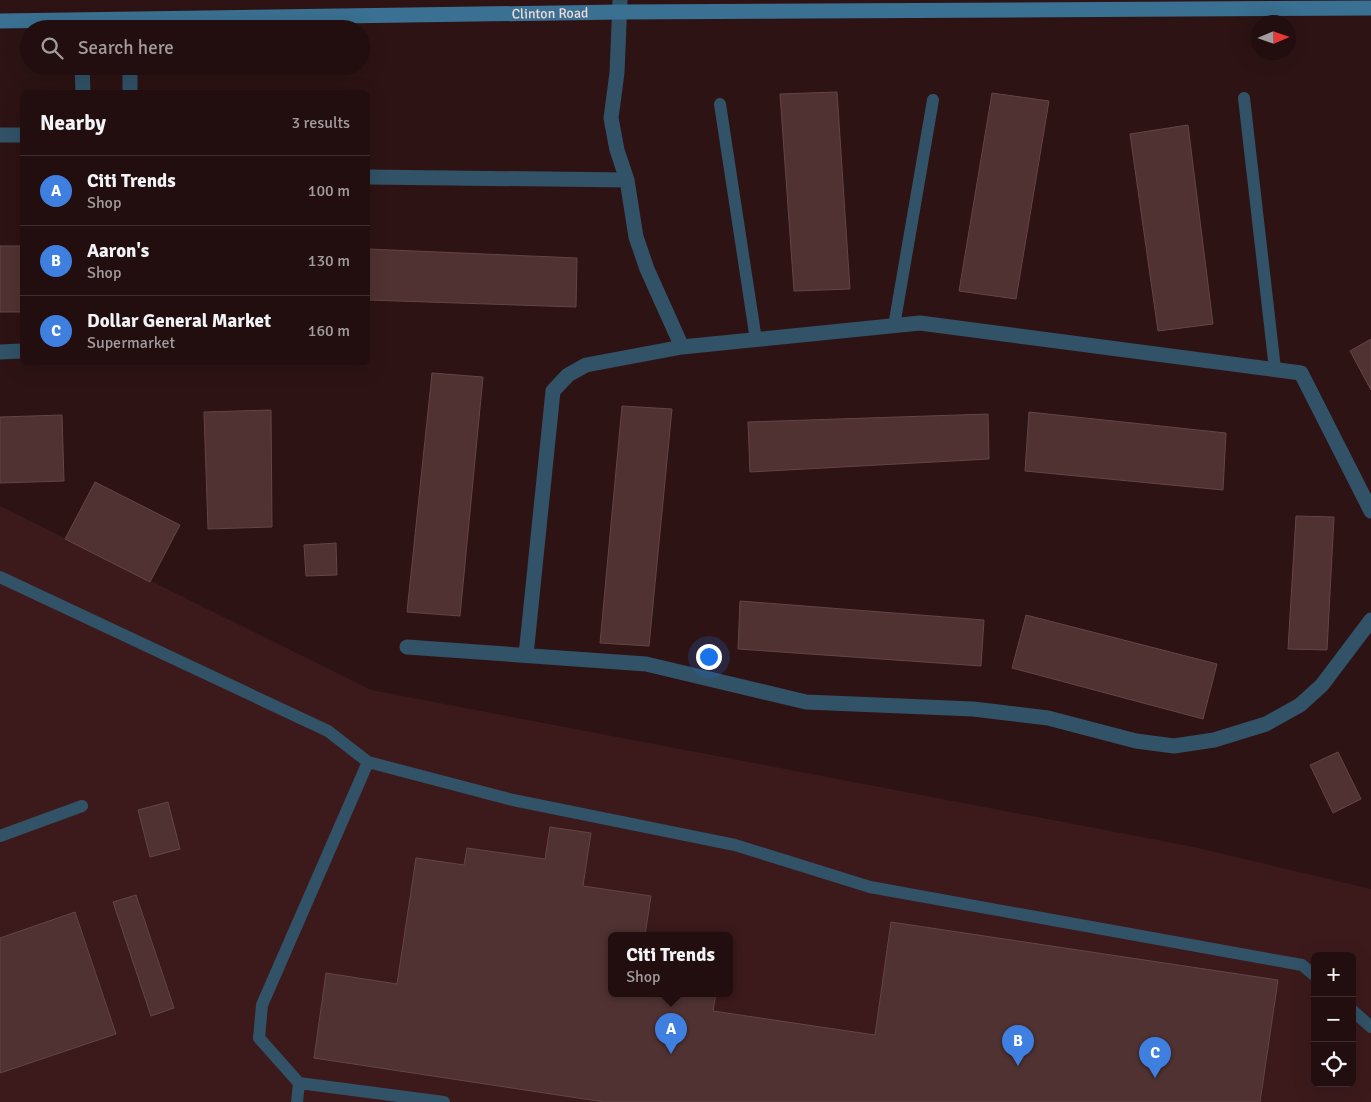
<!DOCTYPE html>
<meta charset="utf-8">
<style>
:root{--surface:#220e0f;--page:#2e1c1d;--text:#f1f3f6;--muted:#a29c9e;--line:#3f2e2f;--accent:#0b8043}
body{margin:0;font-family:Signika,sans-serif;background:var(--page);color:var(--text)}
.controls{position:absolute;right:15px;bottom:15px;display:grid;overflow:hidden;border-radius:8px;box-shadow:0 5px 20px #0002}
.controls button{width:45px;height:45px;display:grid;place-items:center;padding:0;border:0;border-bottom:1px solid var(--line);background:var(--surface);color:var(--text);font:25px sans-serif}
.compass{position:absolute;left:1251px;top:15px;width:45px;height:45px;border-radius:50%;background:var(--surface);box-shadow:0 5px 20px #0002;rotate:88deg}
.you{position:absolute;left:708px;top:656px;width:18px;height:18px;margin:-12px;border:4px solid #fff;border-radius:50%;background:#1a73e8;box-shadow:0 0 0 8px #1a73e833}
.badge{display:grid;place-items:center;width:32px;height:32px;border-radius:50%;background:var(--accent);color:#fff;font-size:16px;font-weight:700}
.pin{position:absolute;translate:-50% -41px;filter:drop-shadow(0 1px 2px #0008)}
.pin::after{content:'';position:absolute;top:26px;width:18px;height:15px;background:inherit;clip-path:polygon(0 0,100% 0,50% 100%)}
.popup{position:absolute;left:608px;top:932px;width:125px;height:65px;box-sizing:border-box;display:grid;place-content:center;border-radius:8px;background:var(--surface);filter:drop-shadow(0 1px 4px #0005);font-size:16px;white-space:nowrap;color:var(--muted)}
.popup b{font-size:19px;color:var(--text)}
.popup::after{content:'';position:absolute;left:50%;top:100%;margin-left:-10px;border:10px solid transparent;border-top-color:var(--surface)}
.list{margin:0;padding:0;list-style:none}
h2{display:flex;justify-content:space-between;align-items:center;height:65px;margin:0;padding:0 20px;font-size:21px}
h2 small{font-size:16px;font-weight:400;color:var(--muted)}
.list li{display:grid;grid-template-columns:32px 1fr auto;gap:15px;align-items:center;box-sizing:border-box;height:70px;padding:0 20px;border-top:1px solid var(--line)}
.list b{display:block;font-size:19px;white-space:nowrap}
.list p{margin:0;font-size:16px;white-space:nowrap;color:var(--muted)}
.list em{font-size:16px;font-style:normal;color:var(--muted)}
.icon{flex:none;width:28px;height:28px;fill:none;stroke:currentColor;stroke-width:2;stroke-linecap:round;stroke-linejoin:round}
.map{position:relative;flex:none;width:1371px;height:1102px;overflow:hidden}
.search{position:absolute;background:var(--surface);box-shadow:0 5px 20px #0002;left:20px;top:20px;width:350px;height:55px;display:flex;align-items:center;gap:12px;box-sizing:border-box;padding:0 18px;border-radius:28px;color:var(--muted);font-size:19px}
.panel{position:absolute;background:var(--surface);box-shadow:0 5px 20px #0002;left:20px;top:90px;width:350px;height:275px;border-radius:8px}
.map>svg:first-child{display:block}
.built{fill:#3c1a1c;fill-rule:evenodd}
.building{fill:#503232;stroke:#644545}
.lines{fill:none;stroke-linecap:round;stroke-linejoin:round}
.lane{stroke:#315267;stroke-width:12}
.street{stroke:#315267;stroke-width:15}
.secondary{stroke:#3a7091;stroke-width:15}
.labels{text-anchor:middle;stroke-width:5;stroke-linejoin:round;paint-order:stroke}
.street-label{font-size:14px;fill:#edd9d9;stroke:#23090b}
</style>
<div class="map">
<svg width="1371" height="1102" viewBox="0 0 1371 1102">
<rect width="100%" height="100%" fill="#2d1314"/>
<path class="built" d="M 0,506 L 371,690 L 1189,846 L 1371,889 L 1371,1102 L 0,1102 ZM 612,935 L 730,935 L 730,993 L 612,993 ZM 1315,956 L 1352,956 L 1352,1083 L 1315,1083 Z"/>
<path class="building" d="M 837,92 L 850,289 L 794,291 L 780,94 Z
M 992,93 L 1049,101 L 1016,299 L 959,291 Z
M 1188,125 L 1213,324 L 1158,331 L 1130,134 Z
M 0,246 L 22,246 L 22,312 L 0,312 Z
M 368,249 L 577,258 L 576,307 L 368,300 Z
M 1371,339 L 1371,390 L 1350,351 Z
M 432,373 L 483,377 L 460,616 L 407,612 Z
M 622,406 L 672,409 L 649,646 L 600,643 Z
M 271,410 L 272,527 L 208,529 L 204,412 Z
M 1029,412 L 1226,433 L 1223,490 L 1025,471 Z
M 988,414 L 989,459 L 750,472 L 748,422 Z
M 62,415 L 64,481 L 0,483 L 0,417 Z
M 95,482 L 180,525 L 150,582 L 65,539 Z
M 1296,516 L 1334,517 L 1327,650 L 1288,649 Z
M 336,543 L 337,575 L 306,576 L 304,545 Z
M 740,601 L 984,620 L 981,666 L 738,649 Z
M 1026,615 L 1217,664 L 1203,719 L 1012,668 Z
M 1338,752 L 1361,799 L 1333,813 L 1310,765 Z
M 168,802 L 180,849 L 150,857 L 138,810 Z
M 550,827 L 591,833 L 583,886 L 651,896 L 645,935 L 612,935 L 612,993 L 716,993 L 713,1011 L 875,1035 L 891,922 L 1278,980 L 1260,1102 L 604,1102 L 314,1058 L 326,973 L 397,984 L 416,858 L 464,865 L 467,848 L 545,859 Z
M 136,895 L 174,1008 L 151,1016 L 113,902 Z
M 75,912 L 116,1034 L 0,1073 L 0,938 Z"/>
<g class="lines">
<path class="lane" d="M 1244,98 L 1275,369
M 720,104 L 756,340
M 894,326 L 933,100
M 0,577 L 328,731 L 368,762 L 513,800 L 735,845 L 870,887 L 1302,965 L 1315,976
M 0,836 L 82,806
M 1352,1010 L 1371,1027
M 299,1083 L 444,1102
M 297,1102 L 299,1083 L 259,1038 L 262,1005 L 368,762"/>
<path class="street" d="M 620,0 L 617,73 L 611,118 L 617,150 L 627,180 L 636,237 L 647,269 L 682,347
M 82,66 L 83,92
M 130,66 L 130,92
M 0,135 L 22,135
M 368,177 L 627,180
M 0,352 L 22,351
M 407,647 L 646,664 L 806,702 L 973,709 L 1048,718 L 1136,741 L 1174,746 L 1214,740 L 1266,724 L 1300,705 L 1322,685 L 1371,620
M 526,655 L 553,391 L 568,375 L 586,365 L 682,347 L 920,323 L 1301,373 L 1371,511"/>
<path class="secondary" id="s1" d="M 0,21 L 620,12 L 1371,8"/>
</g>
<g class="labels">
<g class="street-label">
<text dy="5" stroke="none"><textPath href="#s1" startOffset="550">Clinton Road</textPath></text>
</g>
</g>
</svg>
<div class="controls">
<button>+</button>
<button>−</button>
<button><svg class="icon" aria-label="locate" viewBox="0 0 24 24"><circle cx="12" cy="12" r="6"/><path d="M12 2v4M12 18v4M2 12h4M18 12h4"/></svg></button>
</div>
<svg class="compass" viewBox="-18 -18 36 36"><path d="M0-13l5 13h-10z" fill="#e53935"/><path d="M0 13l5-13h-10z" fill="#a29c9e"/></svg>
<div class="you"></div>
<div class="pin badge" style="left:671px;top:1054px;background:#3f7fe0">A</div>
<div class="popup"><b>Citi Trends</b>Shop</div>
<div class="pin badge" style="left:1018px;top:1066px;background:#3f7fe0">B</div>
<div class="pin badge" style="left:1155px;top:1078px;background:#3f7fe0">C</div>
<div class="search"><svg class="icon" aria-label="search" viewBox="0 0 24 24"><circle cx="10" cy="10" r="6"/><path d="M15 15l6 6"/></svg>Search here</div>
<section class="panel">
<h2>Nearby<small>3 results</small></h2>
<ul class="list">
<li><span class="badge" style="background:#3f7fe0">A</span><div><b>Citi Trends</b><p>Shop</p></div><em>100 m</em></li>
<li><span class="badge" style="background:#3f7fe0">B</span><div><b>Aaron's</b><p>Shop</p></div><em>130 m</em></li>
<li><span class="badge" style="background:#3f7fe0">C</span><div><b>Dollar General Market</b><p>Supermarket</p></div><em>160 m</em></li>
</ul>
</section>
</div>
